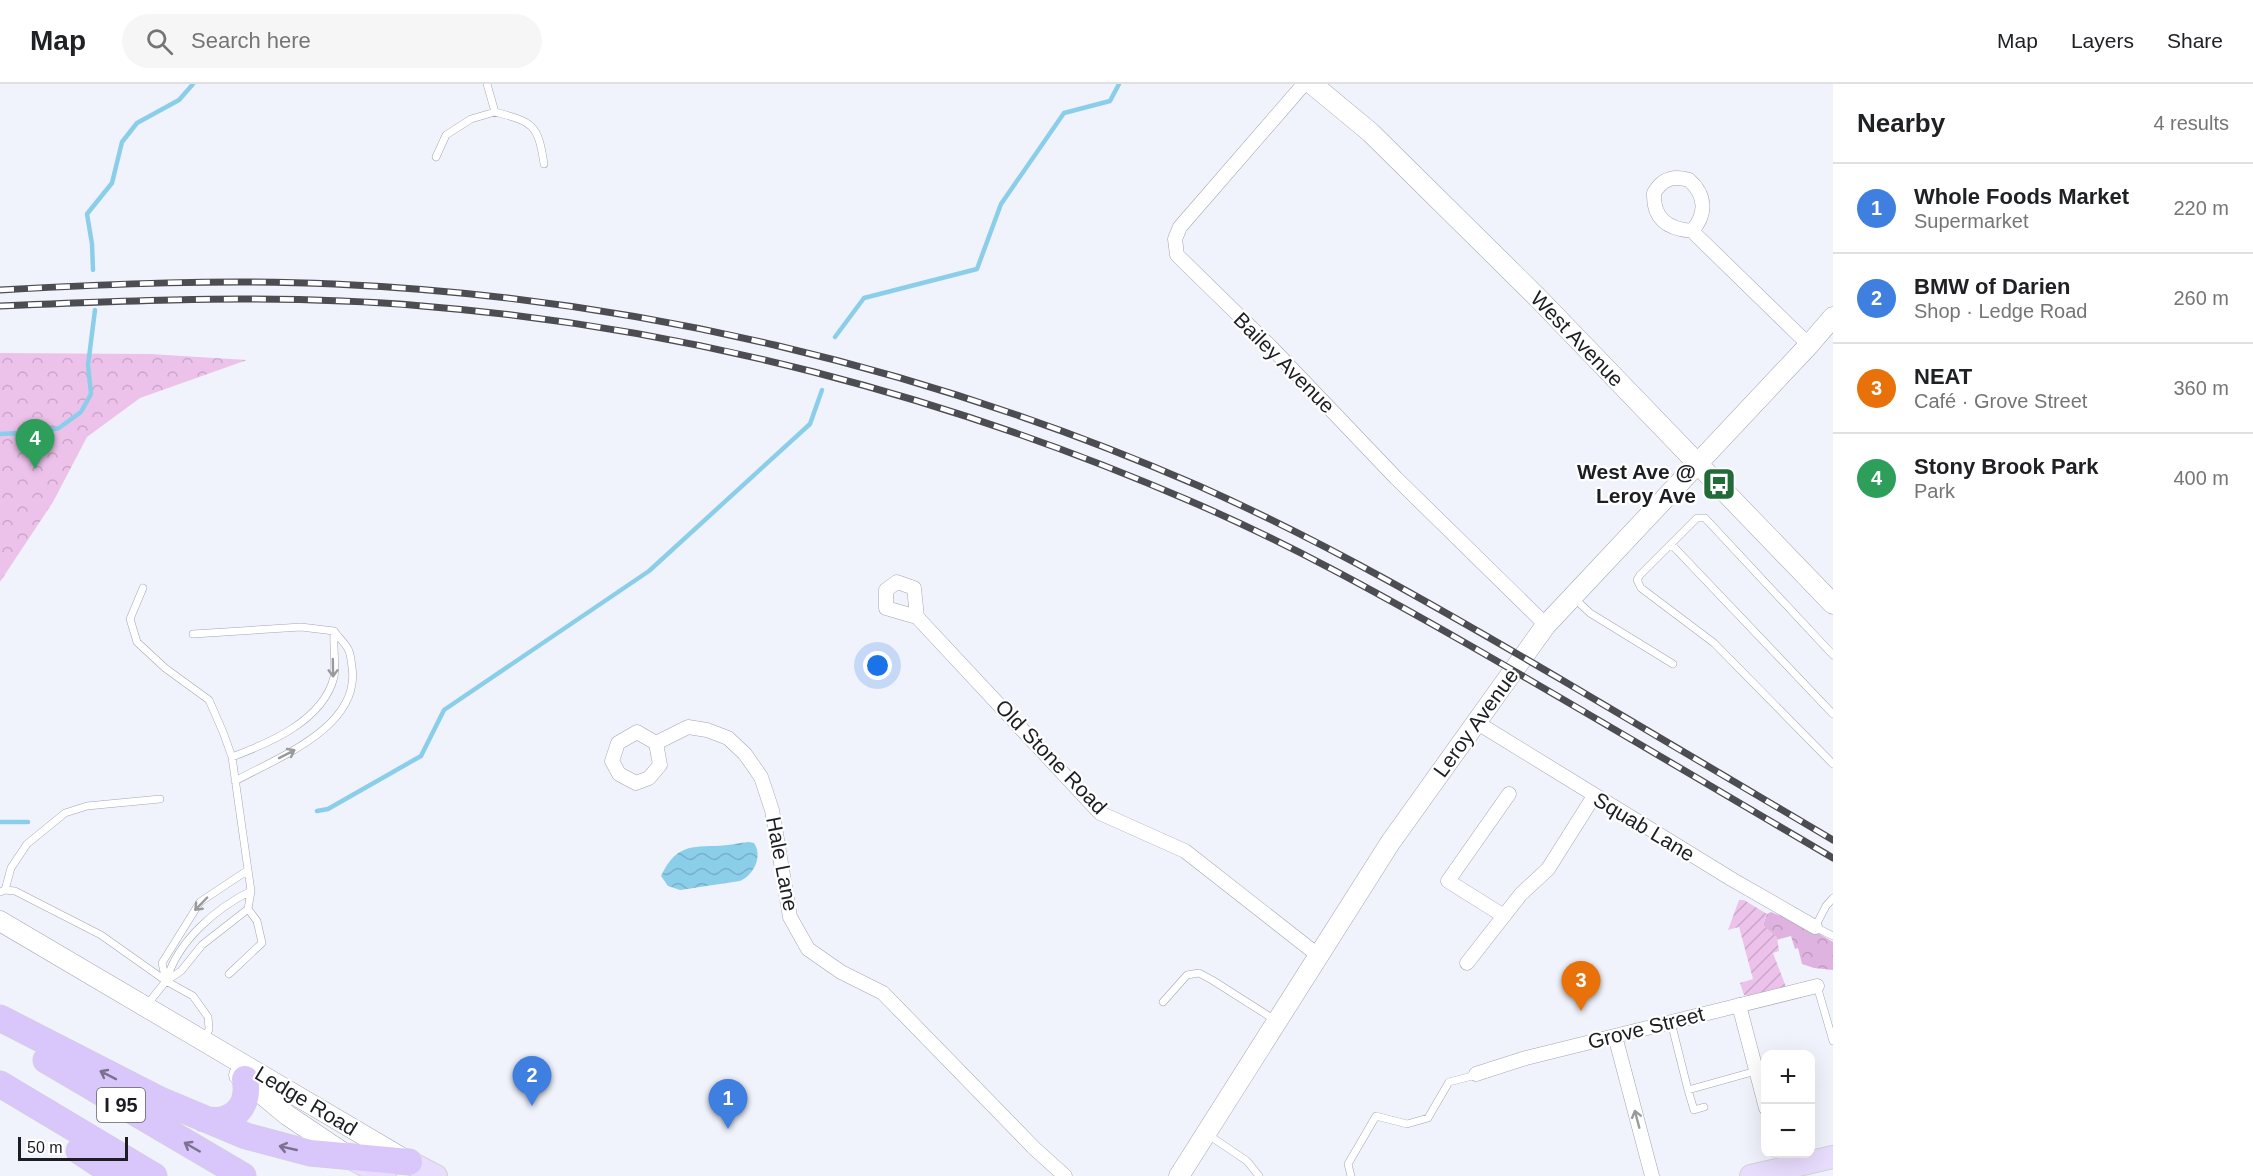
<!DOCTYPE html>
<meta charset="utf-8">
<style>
:root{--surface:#fff;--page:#f6f6f6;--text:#202124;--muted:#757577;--line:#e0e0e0;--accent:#0f766e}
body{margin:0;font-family:Helvetica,sans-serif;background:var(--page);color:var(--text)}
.controls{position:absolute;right:18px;bottom:18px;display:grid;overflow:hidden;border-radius:12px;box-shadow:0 6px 24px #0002}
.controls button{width:54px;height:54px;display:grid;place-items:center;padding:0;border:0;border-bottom:2px solid var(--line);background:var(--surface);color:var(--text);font:30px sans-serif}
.scale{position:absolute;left:18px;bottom:15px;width:110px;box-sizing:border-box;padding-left:6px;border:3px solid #1d1e23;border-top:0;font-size:16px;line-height:21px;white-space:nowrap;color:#1d1e23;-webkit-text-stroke:4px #fff;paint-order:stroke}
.you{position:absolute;left:878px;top:582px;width:21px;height:21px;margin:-15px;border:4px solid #fff;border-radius:50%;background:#1a73e8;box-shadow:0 0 0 9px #1a73e833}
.badge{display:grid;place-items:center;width:39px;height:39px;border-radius:50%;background:var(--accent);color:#fff;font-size:20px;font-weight:700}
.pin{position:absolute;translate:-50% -50px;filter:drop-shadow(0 2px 3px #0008)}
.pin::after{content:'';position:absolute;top:32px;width:21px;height:18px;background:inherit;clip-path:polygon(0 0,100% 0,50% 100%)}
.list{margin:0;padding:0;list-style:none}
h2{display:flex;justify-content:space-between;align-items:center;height:78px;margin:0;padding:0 24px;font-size:26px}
h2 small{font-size:20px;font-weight:400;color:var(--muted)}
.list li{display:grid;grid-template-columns:39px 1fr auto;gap:18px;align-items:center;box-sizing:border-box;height:90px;padding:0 24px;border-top:2px solid var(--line)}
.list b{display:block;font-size:22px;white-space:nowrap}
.list p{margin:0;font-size:20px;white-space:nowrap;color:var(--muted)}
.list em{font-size:20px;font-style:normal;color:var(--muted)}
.icon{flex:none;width:33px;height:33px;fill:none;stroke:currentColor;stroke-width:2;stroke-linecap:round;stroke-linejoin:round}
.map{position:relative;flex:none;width:1833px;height:1092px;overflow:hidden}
header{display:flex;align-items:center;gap:36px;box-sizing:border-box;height:84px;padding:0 30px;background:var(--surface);border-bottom:2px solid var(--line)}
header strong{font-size:28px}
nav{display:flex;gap:33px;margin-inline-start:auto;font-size:21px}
.search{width:420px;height:54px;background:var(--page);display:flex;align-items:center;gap:15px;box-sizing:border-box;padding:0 21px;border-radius:33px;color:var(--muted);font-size:22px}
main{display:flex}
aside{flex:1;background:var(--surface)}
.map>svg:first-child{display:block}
.forest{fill:url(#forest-crowns)}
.park{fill:url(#park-crowns)}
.garden{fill:url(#garden-furrows)}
.water{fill:url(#water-waves)}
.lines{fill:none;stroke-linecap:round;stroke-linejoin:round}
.stream{stroke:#8bcee9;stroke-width:4.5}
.lane-casing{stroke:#a2a5b3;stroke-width:8}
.street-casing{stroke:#a2a5b3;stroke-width:15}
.secondary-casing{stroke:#a2a5b3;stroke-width:21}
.primary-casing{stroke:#d2d2d3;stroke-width:24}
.highway-casing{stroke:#d2d2d3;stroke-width:27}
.lane{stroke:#fff;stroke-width:7}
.street{stroke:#fff;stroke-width:14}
.secondary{stroke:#fff;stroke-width:20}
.primary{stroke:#e8ddfd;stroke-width:22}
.highway{stroke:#d9c6fb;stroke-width:26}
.rail-casing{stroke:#4c4d53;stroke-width:7}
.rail{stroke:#fff;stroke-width:4.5;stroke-dasharray:14;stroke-linecap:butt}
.oneway{stroke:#999a9c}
.oneway2{stroke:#7b728f}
.labels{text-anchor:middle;stroke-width:4.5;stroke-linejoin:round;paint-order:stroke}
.shield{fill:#fff;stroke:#616265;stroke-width:1.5}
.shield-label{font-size:20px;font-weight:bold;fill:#1d1e23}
.street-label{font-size:21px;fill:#1d1e23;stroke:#fff}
.poi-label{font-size:21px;font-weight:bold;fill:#1d1e23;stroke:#fff;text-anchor:end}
</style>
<header>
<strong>Map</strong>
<div class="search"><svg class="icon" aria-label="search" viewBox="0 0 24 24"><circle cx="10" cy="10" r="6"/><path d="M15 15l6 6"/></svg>Search here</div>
<nav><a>Map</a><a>Layers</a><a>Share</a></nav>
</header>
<main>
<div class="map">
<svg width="1833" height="1092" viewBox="0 0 1833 1092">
<defs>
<pattern id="forest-crowns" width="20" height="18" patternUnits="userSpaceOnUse" patternTransform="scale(1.5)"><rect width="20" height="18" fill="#dfb3df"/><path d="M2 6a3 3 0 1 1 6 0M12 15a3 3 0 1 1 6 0" fill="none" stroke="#bf9abf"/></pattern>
<pattern id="park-crowns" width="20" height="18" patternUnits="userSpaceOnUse" patternTransform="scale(1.5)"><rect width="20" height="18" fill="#ecc2eb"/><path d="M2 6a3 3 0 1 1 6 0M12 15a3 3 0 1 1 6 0" fill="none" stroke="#caa6c9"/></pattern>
<pattern id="garden-furrows" width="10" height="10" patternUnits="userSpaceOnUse" patternTransform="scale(1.5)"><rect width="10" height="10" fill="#ecc2eb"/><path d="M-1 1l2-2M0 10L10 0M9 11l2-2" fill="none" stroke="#caa6c9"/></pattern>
<pattern id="water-waves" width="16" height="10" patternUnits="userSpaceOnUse" patternTransform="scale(1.5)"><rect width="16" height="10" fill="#8bcee9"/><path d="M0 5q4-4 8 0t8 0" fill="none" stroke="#78b0c8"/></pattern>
</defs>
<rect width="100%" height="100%" fill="#f1f3fc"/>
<path class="forest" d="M 1771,828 L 1808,843 L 1833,858 L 1833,886 L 1814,884 L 1802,880 L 1798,864 L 1795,865 L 1791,852 L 1776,856 L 1763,841 L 1767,830 Z"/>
<path class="park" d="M 0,269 L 150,270 L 247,276 L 140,314 L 87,353 L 53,418 L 0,498 Z"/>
<path class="garden" d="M 1739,816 L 1744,816 L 1767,830 L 1763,841 L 1777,853 L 1779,867 L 1773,869 L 1786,903 L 1749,912 L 1744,911 L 1740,899 L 1753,895 L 1739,843 L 1728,846 Z"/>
<path class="water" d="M 749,758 L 754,759 C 763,772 754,791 740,797 L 680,806 L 668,802 L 661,792 C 674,765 686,762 715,762 C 726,762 737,759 749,758 Z"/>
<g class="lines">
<path class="stream" d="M 93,186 L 92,160 L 87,130 L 112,99 L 122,58 L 137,39 L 179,16 L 193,0
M 835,253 L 864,214 L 977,185 L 1001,120 L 1064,29 L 1110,17 L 1119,0
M 0,350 L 40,348 L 59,344 L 81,328 L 91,310 L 88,281 L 95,226
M 317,727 L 328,725 L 421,672 L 444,626 L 649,487 L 810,340 L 822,306
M 0,738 L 28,738"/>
<defs>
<path id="lane" d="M 487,0 L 495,28 C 533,38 538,40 544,80
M 436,73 L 446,51 L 471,35 L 495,28
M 1671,460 L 1640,491 L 1637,496 L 1641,504 L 1714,559 L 1833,680
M 143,504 L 130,535 L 137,558 L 165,584 L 209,616 L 223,648 L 232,673 L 251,807 L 248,825 L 202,861 L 181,887 L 166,897 L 146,922
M 1575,515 L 1590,529 L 1673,580
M 193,550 L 301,543 L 334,547
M 1833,571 L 1705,434 L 1697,434 L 1671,460 L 1833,630
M 232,673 C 269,659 323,637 334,593 C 336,584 333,559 334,547 C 338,553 345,559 348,565 C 351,570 351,577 352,583 C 361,643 277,674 235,697
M 5,806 L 11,784 L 27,760 L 65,729 L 87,722 L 160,715
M 0,808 L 5,806 L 15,807 L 101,851 L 166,897 L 193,912 L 208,933 L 209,945 L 206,954
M 1833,814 L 1826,822 L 1815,843 L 1833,852
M 229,890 L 262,859 L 257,837 L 248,825
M 167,895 C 178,857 216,824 251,807
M 166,897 L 162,879 L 200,818 L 248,786
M 1817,902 L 1833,957
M 1163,918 L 1187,891 L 1199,889 L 1212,896 L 1275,936
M 1671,938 L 1688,1006 L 1756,987
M 1688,1006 L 1694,1026 L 1704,1023
M 1207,1050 L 1247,1077 L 1259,1092
M 1351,1092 L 1348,1080 L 1376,1032 L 1407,1040 L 1428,1034 L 1449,998 L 1476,991"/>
<path id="street" d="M 1304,0 L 1180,143 L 1175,155 L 1177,171 L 1271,263 L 1396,394 L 1546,541
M 1692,147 C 1707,130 1706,111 1689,96 C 1673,91 1662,95 1654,109 C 1653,134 1667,145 1692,147 L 1809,261
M 917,533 L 914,504 L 897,498 L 886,506 L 886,524 L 917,533 L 1100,729 L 1185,767 L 1319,872
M 1476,638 L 1733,796 L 1815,843
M 637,648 L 656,659 L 660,681 L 649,694 L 636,699 L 619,690 L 612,677 L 618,659 Z
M 656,659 L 688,643 L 707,646 L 728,654 L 745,670 L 761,693 L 772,726 L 790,833 L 808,865 L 841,888 L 883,909 L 1035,1065 L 1065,1092
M 1504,832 L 1448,797 L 1509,710
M 1467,879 L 1521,810 L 1548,785 L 1594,712
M 1739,921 L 1766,1024
M 1615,952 L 1652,1092
M 1476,990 L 1526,974 L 1817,902"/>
<path id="secondary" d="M 1312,0 L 1370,48 L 1538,214 L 1833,520
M 0,837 L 404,1075
M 239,991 L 287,1031 L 345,1070
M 1179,1092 L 1390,759 L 1546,541 L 1809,261 L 1833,233"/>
<path id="primary" d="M 351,1074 L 385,1092
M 409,1078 L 436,1092
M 1751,1092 L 1833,1073"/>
<path id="highway" d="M 0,934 L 160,1016 L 246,1052 L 310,1069 L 409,1078
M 46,976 L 243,1092
M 0,1000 L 154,1092
M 204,1035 C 232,1042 251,1022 245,995
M 79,1067 L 117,1092"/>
</defs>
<use href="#lane" class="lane-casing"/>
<use href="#street" class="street-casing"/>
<use href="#secondary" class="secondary-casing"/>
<use href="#primary" class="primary-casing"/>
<use href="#highway" class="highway-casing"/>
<use href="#lane" class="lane"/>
<use href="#street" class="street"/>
<use href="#secondary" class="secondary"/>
<use href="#primary" class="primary"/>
<use href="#highway" class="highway"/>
<defs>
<path id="rail" d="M 0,206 C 111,200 223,195 334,200 C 631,213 926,283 1199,402 C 1325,458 1444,527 1562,596 C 1653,650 1743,703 1833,756
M 0,222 C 141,216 282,210 422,222 C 686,243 947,312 1190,417 C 1286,458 1378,509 1469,561 C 1591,631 1712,703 1833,774"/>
</defs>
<use href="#rail" class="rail-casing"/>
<use href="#rail" class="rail"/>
</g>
<defs><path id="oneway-shaft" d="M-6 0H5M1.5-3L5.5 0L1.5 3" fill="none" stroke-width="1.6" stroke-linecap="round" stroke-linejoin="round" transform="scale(1.5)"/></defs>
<g class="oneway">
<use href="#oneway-shaft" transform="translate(333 584) rotate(89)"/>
<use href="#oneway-shaft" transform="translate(287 670) rotate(-27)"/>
<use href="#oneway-shaft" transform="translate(201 820) rotate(134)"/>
<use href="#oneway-shaft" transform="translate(1637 1035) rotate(-105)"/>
</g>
<g class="oneway2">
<use href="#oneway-shaft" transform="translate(108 991) rotate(-153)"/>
<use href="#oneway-shaft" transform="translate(192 1063) rotate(-150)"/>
<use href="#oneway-shaft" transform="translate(288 1064) rotate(-167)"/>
</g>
<defs>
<symbol id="bus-square" viewBox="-11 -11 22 22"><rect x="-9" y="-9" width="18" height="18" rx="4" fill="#226a37" stroke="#fff"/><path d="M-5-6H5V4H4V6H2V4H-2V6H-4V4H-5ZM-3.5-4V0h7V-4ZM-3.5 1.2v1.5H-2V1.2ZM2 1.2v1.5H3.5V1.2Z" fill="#fff"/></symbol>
</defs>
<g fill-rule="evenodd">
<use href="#bus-square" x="1700" y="381" width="38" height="38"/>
</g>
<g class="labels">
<rect class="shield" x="97" y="1004" width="48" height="34" rx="4.5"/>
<g class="shield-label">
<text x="121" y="1028">I 95</text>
</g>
<g class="street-label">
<text transform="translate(1577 255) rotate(46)" y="7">West Avenue</text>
<text transform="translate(1284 279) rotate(45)" y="7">Bailey Avenue</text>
<text transform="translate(1476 639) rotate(-54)" y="7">Leroy Avenue</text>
<text transform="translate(1051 673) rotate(46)" y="7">Old Stone Road</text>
<text transform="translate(1644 743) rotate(31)" y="7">Squab Lane</text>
<text transform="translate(782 780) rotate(79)" y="7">Hale Lane</text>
<text transform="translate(1646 944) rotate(-14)" y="7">Grove Street</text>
<text transform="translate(306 1017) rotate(31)" y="7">Ledge Road</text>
</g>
<g class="poi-label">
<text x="1696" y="395">West Ave @<tspan x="1696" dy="24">Leroy Ave</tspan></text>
</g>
</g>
</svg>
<div class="controls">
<button>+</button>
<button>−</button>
</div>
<div class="scale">50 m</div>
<div class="you"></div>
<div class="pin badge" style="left:728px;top:1045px;background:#3f7fe0">1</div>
<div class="pin badge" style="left:532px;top:1022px;background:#3f7fe0">2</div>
<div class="pin badge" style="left:1581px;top:927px;background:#e8710a">3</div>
<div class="pin badge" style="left:35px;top:385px;background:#2e9e5b">4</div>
</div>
<aside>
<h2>Nearby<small>4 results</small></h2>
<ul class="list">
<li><span class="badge" style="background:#3f7fe0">1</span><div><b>Whole Foods Market</b><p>Supermarket</p></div><em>220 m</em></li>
<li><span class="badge" style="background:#3f7fe0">2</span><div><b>BMW of Darien</b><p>Shop · Ledge Road</p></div><em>260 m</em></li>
<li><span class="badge" style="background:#e8710a">3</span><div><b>NEAT</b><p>Café · Grove Street</p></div><em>360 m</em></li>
<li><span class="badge" style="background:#2e9e5b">4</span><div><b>Stony Brook Park</b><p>Park</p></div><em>400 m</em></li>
</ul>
</aside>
</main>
